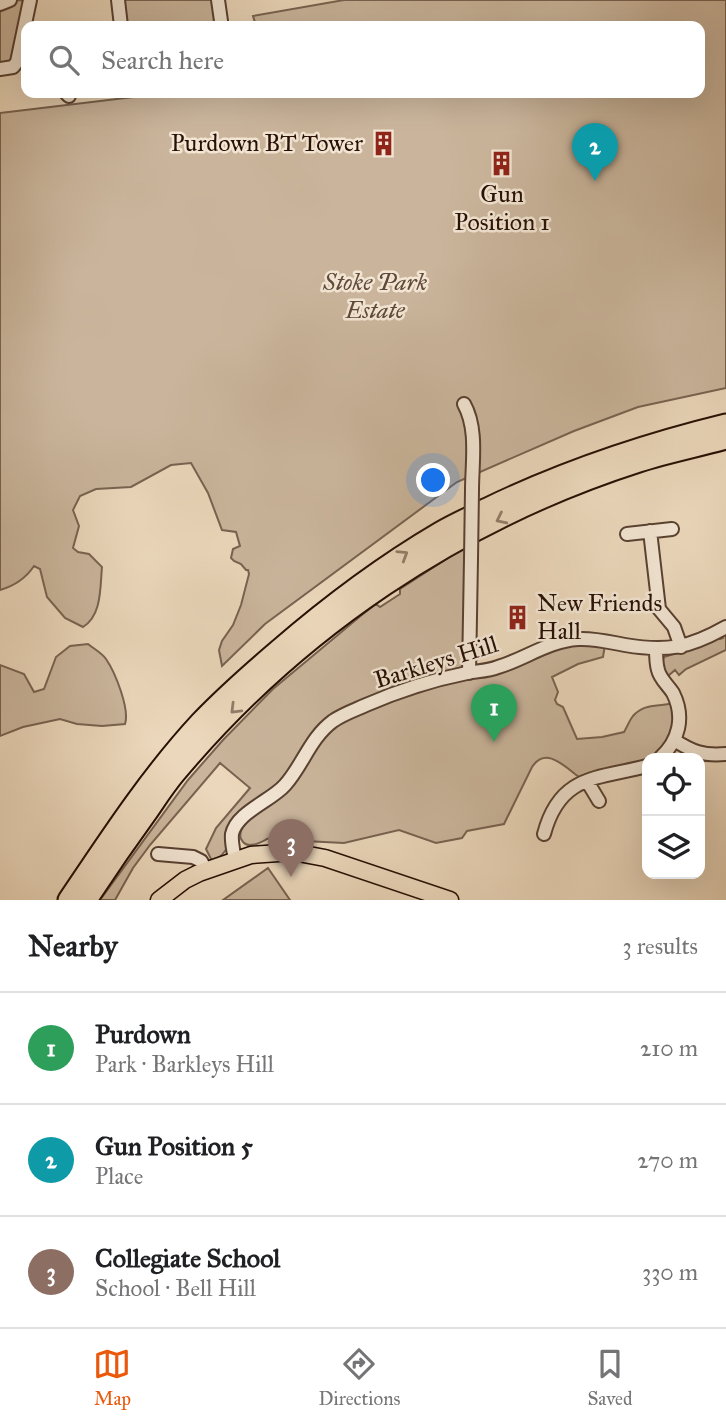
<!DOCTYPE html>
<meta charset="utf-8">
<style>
:root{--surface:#fff;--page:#f2f2f2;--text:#202124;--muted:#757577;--line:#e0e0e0;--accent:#ea580c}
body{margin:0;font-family:"IM FELL Great Primer",serif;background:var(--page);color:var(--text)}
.controls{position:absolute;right:21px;bottom:21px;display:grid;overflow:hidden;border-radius:14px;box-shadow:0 7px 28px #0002}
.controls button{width:63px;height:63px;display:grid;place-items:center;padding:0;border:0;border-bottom:2px solid var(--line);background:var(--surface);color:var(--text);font:35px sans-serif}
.you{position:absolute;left:434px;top:481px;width:24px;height:24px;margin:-18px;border:5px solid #fff;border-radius:50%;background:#1a73e8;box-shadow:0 0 0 10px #1a73e833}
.badge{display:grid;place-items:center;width:46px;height:46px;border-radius:50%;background:var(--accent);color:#fff;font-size:23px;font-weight:700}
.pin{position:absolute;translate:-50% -58px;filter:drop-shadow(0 2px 4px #0008)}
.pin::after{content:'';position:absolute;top:37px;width:24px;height:21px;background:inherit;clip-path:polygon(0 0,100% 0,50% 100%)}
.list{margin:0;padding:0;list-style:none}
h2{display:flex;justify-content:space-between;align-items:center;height:91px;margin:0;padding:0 28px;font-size:30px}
h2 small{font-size:23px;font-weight:400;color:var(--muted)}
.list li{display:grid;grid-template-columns:46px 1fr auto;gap:21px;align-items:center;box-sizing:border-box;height:112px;padding:0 28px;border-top:2px solid var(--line)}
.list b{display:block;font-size:26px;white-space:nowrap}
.list p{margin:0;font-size:23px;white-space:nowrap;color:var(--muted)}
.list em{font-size:23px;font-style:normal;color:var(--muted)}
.icon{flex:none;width:38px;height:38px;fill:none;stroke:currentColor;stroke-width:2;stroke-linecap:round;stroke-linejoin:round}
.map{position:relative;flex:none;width:726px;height:900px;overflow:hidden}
.search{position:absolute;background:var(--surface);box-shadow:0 7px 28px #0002;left:21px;right:21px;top:21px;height:77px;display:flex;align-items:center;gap:18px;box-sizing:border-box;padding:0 24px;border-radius:14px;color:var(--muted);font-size:26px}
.sheet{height:427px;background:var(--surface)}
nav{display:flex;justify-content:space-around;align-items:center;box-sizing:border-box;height:98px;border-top:2px solid var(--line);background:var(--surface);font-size:19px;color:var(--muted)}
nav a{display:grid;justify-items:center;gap:4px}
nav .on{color:var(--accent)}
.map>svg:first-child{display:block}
.green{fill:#cab59c;stroke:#786250;stroke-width:2}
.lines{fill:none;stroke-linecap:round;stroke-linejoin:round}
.minor-casing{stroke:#584132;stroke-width:16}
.major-casing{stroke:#270f04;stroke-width:19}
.highway-casing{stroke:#270f04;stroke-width:23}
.minor{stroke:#f2e5d3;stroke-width:12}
.major{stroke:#ebd7bb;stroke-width:16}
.highway{stroke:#ebd7bb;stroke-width:19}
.minor-bridge-casing{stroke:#584132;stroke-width:16;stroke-linecap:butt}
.minor-bridge{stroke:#f2e5d3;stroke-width:12}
.oneway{stroke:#937d69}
.labels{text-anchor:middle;stroke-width:5;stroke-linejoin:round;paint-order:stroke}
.poi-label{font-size:24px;fill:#270f04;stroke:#f2e5d3;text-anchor:end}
.park-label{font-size:24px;font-style:italic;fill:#604939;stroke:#f2e5d3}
.street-label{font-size:24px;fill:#270f04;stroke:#f2e5d3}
</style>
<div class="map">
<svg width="726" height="900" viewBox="0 0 726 900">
<rect width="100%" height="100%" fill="#ebd7bb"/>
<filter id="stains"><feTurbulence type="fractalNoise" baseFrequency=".00286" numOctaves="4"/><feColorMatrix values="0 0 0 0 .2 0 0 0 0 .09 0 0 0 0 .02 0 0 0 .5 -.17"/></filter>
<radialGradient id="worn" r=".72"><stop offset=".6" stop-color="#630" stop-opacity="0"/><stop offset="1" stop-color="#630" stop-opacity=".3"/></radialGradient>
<path class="green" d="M 18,0 L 25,1 L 11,62 L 0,66 L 0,7 Z
M 122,0 L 215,0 L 216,26 L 124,26 Z
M 344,0 L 726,0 L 726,388 L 638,407 L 574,431 L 457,482 L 265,624 L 222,666 L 219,650 L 222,641 L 233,625 L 241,605 L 249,574 L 248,570 L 246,570 L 241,564 L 234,561 L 231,558 L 233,549 L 240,546 L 236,532 L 222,530 L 208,493 L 191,463 L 171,465 L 131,487 L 96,489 L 80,496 L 73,510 L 79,526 L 73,548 L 78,552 L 89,554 L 102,567 C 100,588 102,615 83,627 L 65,618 L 47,597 L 40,569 L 34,566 C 26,578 14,586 0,590 L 0,113 L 167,93 L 700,93 L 700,26 L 256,26 L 253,16 Z
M 465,547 L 465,665 L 462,669 L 343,711 L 281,783 L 258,800 L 228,845 C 225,854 220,857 212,861 L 206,849 L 216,828 L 250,788 L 220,763 L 150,845 L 133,868 L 115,900 L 100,900 L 188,780 L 223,740 L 273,689 L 363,614 L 376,604 L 380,607 L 400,594 L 400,589 Z
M 724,633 L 726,634 L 726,650 L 686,669 L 679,675 L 675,670 L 668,676 C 664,670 661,663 664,657 L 683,651 L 718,636 L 720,639 L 723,638 L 721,634 Z
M 88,644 C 94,649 102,653 106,659 C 115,672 130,709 125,724 L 102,726 L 77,724 L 60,719 L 23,727 L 0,736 L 0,665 L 24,674 L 34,692 L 44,689 L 56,657 L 70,646 Z
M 570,644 L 605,645 L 603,657 L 578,664 L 552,677 L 558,692 L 555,700 L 557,704 L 563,707 L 577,739 L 602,737 L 624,732 C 627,727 629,721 633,716 C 644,703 658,707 673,703 L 675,728 L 660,753 L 653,758 L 647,758 L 647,762 L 590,774 L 589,773 L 579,777 C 564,766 546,746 532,767 L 504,824 L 467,831 L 462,838 L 436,843 L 399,830 L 344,843 L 304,841 L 299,837 C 290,838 276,836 267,839 C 261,842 249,849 243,842 C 228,826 276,803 284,794 C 307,772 314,737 344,721 C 367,709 393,701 418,693 C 468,675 519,660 570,644 Z
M 268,868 L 290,900 L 223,900 Z"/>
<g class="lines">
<defs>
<path id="minor" d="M 118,0 L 121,26
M 218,0 L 221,21 L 221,26
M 0,4 L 10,0
M 0,69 L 13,67 L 17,62 L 30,0
M 66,93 L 69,96
M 464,404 C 478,429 472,463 472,490
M 650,531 L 659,609 L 674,627 L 681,647
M 627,534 L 672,529
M 656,648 C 656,656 656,663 658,670 C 660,679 668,685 673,693 C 685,717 679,741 660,758
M 469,673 L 471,559
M 674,740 C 693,752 703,756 726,754
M 587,781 L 599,801
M 544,834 C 560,774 598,779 647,766
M 158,854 L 193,857 L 201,861 L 206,870
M 235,860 C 234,852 231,843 232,834 C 237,812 271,801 285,785 C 303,765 310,738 333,721 C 343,714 355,710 366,705 C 398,691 432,680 467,673 C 477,671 488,671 498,667 C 525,659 548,641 578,639 C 594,638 609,642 625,645 C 667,652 689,648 726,627"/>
<path id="major" d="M 159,900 L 185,880 L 199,873 L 251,855 L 293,852 L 325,858 L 450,900"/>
<path id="highway" d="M 68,900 C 109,839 150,776 200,722 C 225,696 251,673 278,650 C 329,606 382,566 440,532 C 455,523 472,516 487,508 C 564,471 644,444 726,424
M 87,900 C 106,871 126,842 147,813 C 156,800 165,786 175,774 C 296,629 458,520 639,462 C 667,453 697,447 726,439"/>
</defs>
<use href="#minor" class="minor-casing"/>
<use href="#major" class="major-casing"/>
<use href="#highway" class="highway-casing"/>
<use href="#minor" class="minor"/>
<use href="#major" class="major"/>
<use href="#highway" class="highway"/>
<defs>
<path id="minor-bridge" d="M 471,559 L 472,490"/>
</defs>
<use href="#minor-bridge" class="minor-bridge-casing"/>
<use href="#minor-bridge" class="minor-bridge"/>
</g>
<defs><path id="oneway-chevron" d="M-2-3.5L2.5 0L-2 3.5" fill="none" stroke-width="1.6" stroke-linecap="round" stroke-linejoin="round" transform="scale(1.75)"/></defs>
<g class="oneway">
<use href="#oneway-chevron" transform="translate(501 519) rotate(154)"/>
<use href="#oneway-chevron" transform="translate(403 555) rotate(-32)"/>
<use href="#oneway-chevron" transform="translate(235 709) rotate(135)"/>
</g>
<defs>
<symbol id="building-bare" viewBox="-9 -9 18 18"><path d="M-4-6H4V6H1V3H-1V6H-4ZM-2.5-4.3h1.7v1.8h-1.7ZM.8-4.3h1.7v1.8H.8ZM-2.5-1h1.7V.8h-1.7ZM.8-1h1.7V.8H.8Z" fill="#8f2418" stroke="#f2e5d3" stroke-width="2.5" paint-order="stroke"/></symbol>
</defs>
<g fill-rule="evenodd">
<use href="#building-bare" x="366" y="126" width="35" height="35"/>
<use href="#building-bare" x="484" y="146" width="35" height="35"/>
<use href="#building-bare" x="500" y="600" width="35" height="35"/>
</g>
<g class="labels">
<g class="poi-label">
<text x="363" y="151">Purdown BT Tower</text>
<text x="502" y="202" text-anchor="middle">Gun<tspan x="502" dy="28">Position 1</tspan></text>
<text x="537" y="611" text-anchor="start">New Friends<tspan x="537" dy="28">Hall</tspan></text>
</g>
<g class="park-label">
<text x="375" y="290">Stoke Park<tspan x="375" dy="28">Estate</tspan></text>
</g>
<g class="street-label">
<text transform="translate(436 662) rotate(-17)" y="8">Barkleys Hill</text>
</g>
</g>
<rect width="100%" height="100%" filter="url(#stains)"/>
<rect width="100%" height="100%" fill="url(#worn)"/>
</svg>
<div class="controls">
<button><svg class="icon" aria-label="locate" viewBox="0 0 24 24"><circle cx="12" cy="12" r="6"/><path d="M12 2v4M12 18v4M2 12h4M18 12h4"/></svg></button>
<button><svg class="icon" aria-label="layers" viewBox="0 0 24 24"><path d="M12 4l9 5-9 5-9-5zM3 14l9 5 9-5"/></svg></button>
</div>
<div class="you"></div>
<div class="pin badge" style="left:494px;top:742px;background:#2e9e5b">1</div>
<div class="pin badge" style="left:595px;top:181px;background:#0f9aa8">2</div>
<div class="pin badge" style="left:291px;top:877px;background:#8d6e63">3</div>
<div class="search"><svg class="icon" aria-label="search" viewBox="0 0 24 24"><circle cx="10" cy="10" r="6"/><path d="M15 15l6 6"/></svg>Search here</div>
</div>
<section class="sheet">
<h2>Nearby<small>3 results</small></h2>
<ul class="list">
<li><span class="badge" style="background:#2e9e5b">1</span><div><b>Purdown</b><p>Park · Barkleys Hill</p></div><em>210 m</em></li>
<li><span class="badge" style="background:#0f9aa8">2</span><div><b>Gun Position 5</b><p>Place</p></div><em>270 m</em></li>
<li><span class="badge" style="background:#8d6e63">3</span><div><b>Collegiate School</b><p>School · Bell Hill</p></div><em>330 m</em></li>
</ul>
</section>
<nav>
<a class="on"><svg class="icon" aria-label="map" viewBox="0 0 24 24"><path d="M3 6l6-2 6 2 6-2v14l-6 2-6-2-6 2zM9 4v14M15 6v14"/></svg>Map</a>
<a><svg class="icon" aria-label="directions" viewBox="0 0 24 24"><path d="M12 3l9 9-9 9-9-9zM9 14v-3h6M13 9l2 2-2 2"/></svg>Directions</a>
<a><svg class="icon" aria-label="saved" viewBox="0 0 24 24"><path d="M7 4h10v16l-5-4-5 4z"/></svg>Saved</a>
</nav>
